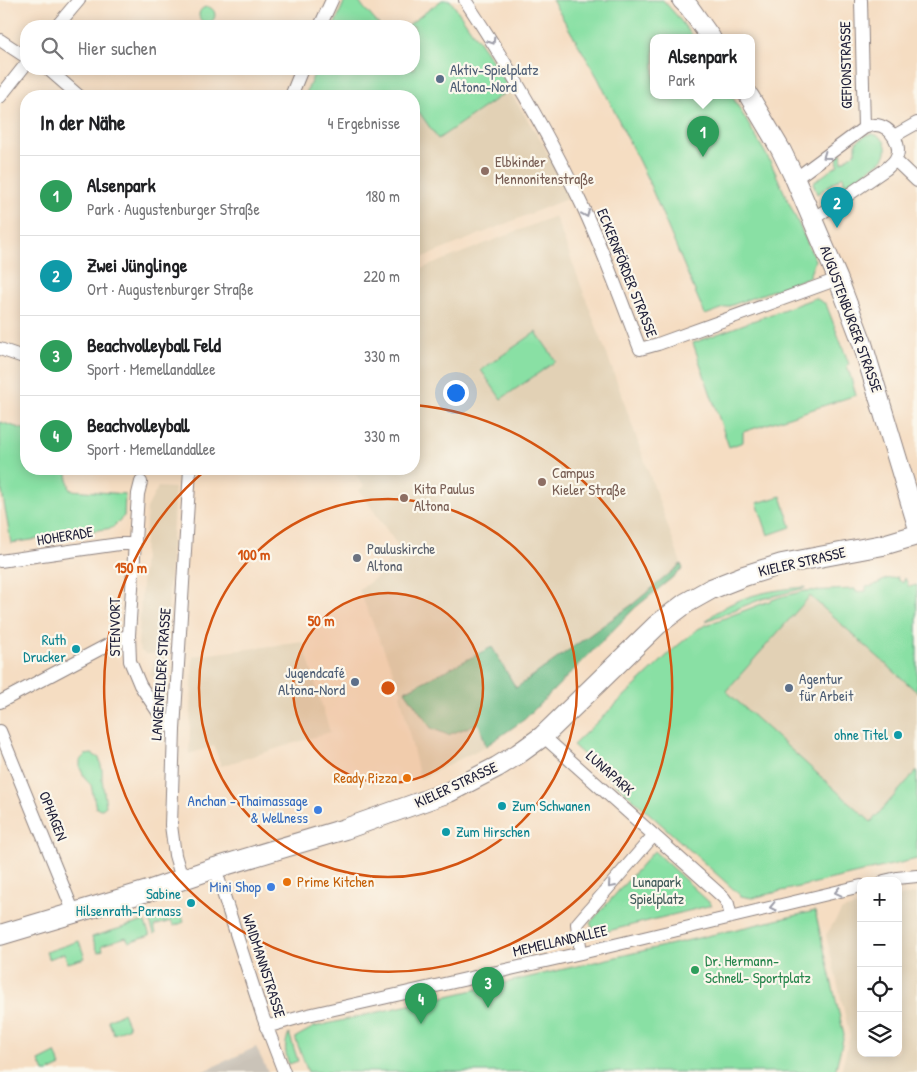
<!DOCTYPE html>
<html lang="de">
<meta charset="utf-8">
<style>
:root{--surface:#fff;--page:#f2f2f2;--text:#202124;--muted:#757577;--line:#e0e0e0;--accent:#d93025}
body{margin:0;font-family:"Patrick Hand",sans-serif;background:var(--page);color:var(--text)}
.controls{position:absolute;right:15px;bottom:15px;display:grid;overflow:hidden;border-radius:10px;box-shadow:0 2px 12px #0003}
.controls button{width:45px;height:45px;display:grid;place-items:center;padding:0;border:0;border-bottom:1px solid var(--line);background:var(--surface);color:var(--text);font:25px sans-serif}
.you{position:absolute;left:455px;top:392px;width:18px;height:18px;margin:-12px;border:4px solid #fff;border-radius:50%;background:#1a73e8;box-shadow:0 0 0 8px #1a73e833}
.badge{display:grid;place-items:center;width:32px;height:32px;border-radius:50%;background:var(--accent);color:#fff;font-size:16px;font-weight:700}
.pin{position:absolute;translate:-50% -41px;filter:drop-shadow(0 1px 2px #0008)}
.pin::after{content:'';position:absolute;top:26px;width:18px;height:15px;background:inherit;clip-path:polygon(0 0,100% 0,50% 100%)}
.popup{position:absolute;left:650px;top:34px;width:105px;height:65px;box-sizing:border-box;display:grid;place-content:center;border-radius:10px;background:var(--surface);filter:drop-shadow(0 1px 4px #0005);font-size:16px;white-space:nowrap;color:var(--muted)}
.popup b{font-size:19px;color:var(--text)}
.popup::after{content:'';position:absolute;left:50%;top:100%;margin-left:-10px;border:10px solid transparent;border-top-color:var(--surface)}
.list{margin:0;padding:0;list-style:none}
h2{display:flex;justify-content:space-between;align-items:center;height:65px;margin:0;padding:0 20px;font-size:21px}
h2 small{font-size:16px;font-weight:400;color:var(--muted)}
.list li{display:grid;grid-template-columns:32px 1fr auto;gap:15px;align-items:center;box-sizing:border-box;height:80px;padding:0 20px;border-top:1px solid var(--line)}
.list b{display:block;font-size:19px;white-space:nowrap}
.list p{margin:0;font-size:16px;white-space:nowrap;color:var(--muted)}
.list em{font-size:16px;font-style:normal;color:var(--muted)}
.icon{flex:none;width:28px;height:28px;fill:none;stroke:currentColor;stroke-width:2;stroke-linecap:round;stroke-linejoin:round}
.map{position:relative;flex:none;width:917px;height:1072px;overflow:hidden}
.search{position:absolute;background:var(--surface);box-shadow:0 2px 12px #0003;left:20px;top:20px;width:400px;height:55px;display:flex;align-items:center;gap:12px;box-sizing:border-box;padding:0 18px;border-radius:20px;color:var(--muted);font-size:19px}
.panel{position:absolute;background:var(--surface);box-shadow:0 2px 12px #0003;left:20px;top:90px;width:400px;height:385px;border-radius:20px}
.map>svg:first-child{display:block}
.built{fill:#e2d1b5}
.industrial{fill:#cac3b8}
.green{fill:#89e0a4;stroke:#568170}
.forest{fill:#6ebe8a;stroke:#487062}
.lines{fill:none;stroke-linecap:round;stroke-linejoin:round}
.street-casing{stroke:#8c807e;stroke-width:14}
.secondary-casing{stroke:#8c807e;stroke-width:21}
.primary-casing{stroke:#8c807e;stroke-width:22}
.street{stroke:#fff;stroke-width:12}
.secondary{stroke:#fff;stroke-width:19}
.primary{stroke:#fff;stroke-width:20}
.oneway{stroke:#9c9ca7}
.ring{fill:none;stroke:#d45411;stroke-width:2.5}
.service-dot{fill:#5c6f8a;stroke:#fbf7ec;stroke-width:2}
.education-dot{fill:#8d6e63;stroke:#fbf7ec;stroke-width:2}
.worship-dot{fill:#6b7280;stroke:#fbf7ec;stroke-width:2}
.culture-dot{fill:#0f9aa8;stroke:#fbf7ec;stroke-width:2}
.food-dot{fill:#e8710a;stroke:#fbf7ec;stroke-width:2}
.shop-dot{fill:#3f7fe0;stroke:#fbf7ec;stroke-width:2}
.leisure-dot{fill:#2e9e5b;stroke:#fbf7ec;stroke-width:2}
.labels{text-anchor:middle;stroke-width:4.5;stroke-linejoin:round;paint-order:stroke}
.street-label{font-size:15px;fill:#22223b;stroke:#fbf7ec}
.service-label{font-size:15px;fill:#4e5e75;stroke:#fbf7ec;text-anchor:start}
.education-label{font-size:15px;fill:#785e54;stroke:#fbf7ec;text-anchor:start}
.worship-label{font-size:15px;fill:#5b616d;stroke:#fbf7ec;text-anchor:start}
.culture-label{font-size:15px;fill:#0d838f;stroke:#fbf7ec;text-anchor:end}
.food-label{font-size:15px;fill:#c56008;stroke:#fbf7ec;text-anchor:end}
.shop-label{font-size:15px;fill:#366cbe;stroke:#fbf7ec;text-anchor:end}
.park-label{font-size:15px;fill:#415b5a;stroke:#fbf7ec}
.leisure-label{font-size:15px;fill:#27864d;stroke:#fbf7ec;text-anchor:start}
.centre{fill:#d45411;stroke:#fbf7ec;stroke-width:2.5}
.ring-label{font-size:15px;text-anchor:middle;font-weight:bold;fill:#d45411;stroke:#fbf7ec;stroke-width:4.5;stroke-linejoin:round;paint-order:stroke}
</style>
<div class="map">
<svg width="917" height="1072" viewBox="0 0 917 1072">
<rect width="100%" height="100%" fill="#fbf7ec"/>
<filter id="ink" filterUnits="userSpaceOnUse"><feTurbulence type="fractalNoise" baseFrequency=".02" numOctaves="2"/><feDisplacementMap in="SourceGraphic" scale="10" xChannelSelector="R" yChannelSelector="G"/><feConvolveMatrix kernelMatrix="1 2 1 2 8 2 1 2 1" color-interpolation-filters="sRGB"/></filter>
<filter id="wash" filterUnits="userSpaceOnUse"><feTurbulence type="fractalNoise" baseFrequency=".0096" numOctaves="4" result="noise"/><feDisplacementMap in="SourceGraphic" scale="20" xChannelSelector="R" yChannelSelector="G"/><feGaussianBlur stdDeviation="1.12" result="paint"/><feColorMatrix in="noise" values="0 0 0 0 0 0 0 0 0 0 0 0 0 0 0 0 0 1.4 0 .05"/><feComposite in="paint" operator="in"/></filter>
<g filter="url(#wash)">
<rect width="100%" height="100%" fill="#f5ddc2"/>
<path class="built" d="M 509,90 L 543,144 L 569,198 L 414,261 L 414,116 L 419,112 L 438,139 Z
M 555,216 L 613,371 L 683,569 L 636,607 L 525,719 L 486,746 L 420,779 L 400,694 L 402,693 L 359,590 L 386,570 L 388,554 L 398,546 L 359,490 L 364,486 L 353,470 L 355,469 L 414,469 L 414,273 L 418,270 Z
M 158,487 L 175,488 L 164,678 L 150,676 L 156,653 L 149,654 L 145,654 L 141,651 L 138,645 L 147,508 Z
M 810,596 L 917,692 L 917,770 L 872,822 L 726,691 Z
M 303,642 L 330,732 L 221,766 L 214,746 L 189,754 L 193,656 Z
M 917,893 L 917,1072 L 841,1072 L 850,1036 L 826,935 L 842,910 L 861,905 L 861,1053 L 898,1053 L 898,897 Z"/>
<path class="industrial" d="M 256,1047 L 268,1072 L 202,1072 Z"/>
<path class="green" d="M 345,0 L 357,0 L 380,26 L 334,26 Z
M 442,0 L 450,0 L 490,57 L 510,89 L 509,90 L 438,139 L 419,112 L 414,116 L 414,96 L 305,96 L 316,69 L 414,69 L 414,26 L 407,26 Z
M 552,0 L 663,0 L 677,16 L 694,38 L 654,38 L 654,96 L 732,96 L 770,161 L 815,260 L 809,277 L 705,315 L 647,178 L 598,78 Z
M199 15a8 8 0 1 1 16 0a8 8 0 1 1-16 0Z
M 872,134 C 886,136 891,151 881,161 L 845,186 L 843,176 L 817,194 L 813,183 L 838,165 L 837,155 L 841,153 L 842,162 L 856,152 L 856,142 L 866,135 Z
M 815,298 L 826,304 L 849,364 L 847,365 L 856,395 L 743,432 L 743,442 L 729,447 L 693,343 Z
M 536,332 L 556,361 L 501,399 L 481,370 Z
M 0,422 L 26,430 L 26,469 L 66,469 L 70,490 L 125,494 L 124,516 L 112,528 L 11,543 L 0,480 Z
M 781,496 L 791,527 L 768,535 L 757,503 Z
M 898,577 L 897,579 L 903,583 L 905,578 L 909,587 L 917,585 L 917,692 L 810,596 L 726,691 L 871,822 L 917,770 L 917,859 L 752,898 L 741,896 L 573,745 L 676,647 L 698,629 L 706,625 L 780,597 L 805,591 L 855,589 L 856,592 L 866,591 L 866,587 L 873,586 L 886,579 Z
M 805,587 L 805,588 L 762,599 L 706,621 C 732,596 770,590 805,587 Z
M 92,754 L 99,758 L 102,770 L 102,779 L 106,806 L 102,809 L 96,808 L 91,785 L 86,780 L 80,768 L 80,760 L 85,755 Z
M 654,851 L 712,905 L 596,934 L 590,923 Z
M 180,910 L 184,922 L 174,926 L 171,921 L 154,926 L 156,933 L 154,934 L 149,919 Z
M 815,911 L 844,1035 L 835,1072 L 308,1072 L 296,1040 L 296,1037 L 314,1027 Z
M 144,921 L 150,935 L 129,942 L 126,937 L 102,945 L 103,950 L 98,952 L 92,937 Z
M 79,941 L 85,958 L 68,963 L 64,953 L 49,959 L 46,952 Z
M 123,1013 L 129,1027 L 114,1034 L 108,1020 Z
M 289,1033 L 298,1061 L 289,1064 C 285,1053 284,1045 289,1033 Z
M 55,1053 L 61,1066 L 48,1072 L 44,1072 L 39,1061 Z"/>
<path class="forest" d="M 681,564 L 683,569 L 636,607 L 525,719 L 486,746 L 479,723 L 448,735 L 431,728 L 405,691 L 492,647 L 516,688 L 633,604 Z"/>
</g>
<g filter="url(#ink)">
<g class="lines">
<defs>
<path id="street" d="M 465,0 C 508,65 547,131 580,201 C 603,249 621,300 640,349 L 658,344 L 838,279
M 861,0 L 864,128
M 57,26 L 79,0
M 320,26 L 332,0
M 0,40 L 26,57
M 48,69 L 79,96
M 291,96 L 302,69
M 0,97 L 26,64
M 894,136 L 917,123
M 895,160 L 917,181
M 795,179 L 864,128 C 867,127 871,125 875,125 C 891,125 904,147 895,160 C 893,163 889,166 886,169 L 813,219
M 0,349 L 26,358
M 141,482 L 138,494 L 129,635 L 130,661 L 140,685 L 158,712 L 174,730
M 0,561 L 119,544 L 134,544
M 0,702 L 115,641 L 129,635
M 0,731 L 74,913
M 543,736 L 724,898 L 728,904 L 731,917
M 215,868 L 263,1017 L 284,1072
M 182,879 L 175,855 L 171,825 L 174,730 L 190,469
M 884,881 L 897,878 L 917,876
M 581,953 L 577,924 L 654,835
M 266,1027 L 308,1015 L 581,953 L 861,886"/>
<path id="secondary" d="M 682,0 L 689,7 L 711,38
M 749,96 L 781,150 L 795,179 L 838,279 L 862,342 L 917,524"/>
<path id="primary" d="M 0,935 L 151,890 L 215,868 L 345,829 L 449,792 L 497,767 L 518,754 L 543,736 L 657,625 L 686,603 L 711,589 L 744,576 L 782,564 L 883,545 L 917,535"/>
</defs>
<use href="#street" class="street-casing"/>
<use href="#secondary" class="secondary-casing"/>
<use href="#primary" class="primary-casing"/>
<use href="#street" class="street"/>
<use href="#secondary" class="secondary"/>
<use href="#primary" class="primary"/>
</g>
<defs><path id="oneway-chevron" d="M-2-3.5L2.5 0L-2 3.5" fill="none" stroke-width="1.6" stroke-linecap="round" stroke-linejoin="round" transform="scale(1.25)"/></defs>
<g class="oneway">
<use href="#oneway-chevron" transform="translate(492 41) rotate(58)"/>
<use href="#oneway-chevron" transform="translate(826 156) rotate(144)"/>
<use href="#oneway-chevron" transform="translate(586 214) rotate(67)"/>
<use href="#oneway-chevron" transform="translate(611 885) rotate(131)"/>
<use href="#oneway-chevron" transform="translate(838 892) rotate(167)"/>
<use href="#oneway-chevron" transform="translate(773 907) rotate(167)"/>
</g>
</g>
<circle cx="388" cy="688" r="95" fill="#d45411" fill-opacity=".12"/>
<g class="ring">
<circle cx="388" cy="688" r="95"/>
<circle cx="388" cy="688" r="189"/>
<path d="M415 405A284 284 0 1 1 207 469"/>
</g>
<g class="service-dot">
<circle cx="440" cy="79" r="5"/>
<circle cx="355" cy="682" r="5"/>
<circle cx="789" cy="688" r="5"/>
</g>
<g class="education-dot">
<circle cx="485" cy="171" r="5"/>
<circle cx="542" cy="482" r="5"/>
<circle cx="404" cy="498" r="5"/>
</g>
<circle class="worship-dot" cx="357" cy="558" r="5"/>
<g class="culture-dot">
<circle cx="76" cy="649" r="5"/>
<circle cx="898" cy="735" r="5"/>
<circle cx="502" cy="806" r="5"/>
<circle cx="446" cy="832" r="5"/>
<circle cx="191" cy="903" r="5"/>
</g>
<g class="food-dot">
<circle cx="407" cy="778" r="5"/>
<circle cx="287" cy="882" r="5"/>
</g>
<g class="shop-dot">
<circle cx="318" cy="810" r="5"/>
<circle cx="271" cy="887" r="5"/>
</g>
<circle class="leisure-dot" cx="695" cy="970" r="5"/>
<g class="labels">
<g class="street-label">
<text transform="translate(846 65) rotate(-91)" y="5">GEFIONSTRASSE</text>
<text transform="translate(627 273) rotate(68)" y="5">ECKERNFÖRDER STRASSE</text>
<text transform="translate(851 319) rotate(70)" y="5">AUGUSTENBURGER STRASSE</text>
<text transform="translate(65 536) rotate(-9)" y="5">HOHERADE</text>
<text transform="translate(802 562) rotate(-13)" y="5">KIELER STRASSE</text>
<text transform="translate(115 627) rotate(-90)" y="5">STENVORT</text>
<text transform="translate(161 674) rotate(-86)" y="5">LANGENFELDER STRASSE</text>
<text transform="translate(610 773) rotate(42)" y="5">LUNAPARK</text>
<text transform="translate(456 785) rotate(-25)" y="5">KIELER STRASSE</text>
<text transform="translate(53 816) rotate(68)" y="5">OPHAGEN</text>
<text transform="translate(560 941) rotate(-13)" y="5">MEMELLANDALLEE</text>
<text transform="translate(264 966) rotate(72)" y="5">WAIDMANNSTRASSE</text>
</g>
<g class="service-label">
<text x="450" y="75">Aktiv-Spielplatz<tspan x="450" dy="17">Altona-Nord</tspan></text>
<text x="345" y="678" text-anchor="end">Jugendcafé<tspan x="345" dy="17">Altona-Nord</tspan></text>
<text x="799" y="684">Agentur<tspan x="799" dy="17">für Arbeit</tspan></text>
</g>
<g class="education-label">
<text x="495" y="167">Elbkinder<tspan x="495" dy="17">Mennonitenstraße</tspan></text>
<text x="552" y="478">Campus<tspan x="552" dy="17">Kieler Straße</tspan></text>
<text x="414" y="494">Kita Paulus<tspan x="414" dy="17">Altona</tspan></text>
</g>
<g class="worship-label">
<text x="367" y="554">Pauluskirche<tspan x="367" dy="17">Altona</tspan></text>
</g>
<g class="culture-label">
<text x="66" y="645">Ruth<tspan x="66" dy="17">Drucker</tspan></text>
<text x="888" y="740">ohne Titel</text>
<text x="512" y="811" text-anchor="start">Zum Schwanen</text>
<text x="456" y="837" text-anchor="start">Zum Hirschen</text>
<text x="181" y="899">Sabine<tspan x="181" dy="17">Hilsenrath-Parnass</tspan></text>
</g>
<g class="food-label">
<text x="397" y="783">Ready Pizza</text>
<text x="297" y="887" text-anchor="start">Prime Kitchen</text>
</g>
<g class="shop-label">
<text x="308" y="806">Anchan - Thaimassage<tspan x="308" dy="17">&amp; Wellness</tspan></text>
<text x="261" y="892">Mini Shop</text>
</g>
<g class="park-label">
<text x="657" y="887">Lunapark<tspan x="657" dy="17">Spielplatz</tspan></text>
</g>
<g class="leisure-label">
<text x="705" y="966">Dr. Hermann-<tspan x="705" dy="17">Schnell- Sportplatz</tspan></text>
</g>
</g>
<circle cx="388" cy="688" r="8" class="centre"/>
<g class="ring-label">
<text x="254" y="560">100 m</text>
<text x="131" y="573">150 m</text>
<text x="321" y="626">50 m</text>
</g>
</svg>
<div class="controls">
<button>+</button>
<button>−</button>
<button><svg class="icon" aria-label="locate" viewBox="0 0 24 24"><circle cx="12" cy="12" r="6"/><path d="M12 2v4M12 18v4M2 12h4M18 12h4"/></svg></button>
<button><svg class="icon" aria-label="layers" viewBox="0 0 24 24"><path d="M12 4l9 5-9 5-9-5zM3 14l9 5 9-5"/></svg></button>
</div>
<div class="you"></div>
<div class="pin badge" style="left:703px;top:157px;background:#2e9e5b">1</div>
<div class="popup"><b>Alsenpark</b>Park</div>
<div class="pin badge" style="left:837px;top:228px;background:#0f9aa8">2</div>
<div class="pin badge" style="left:488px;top:1008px;background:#2e9e5b">3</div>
<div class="pin badge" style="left:421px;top:1024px;background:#2e9e5b">4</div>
<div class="search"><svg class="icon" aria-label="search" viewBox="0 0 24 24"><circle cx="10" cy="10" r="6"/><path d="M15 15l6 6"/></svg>Hier suchen</div>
<section class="panel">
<h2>In der Nähe<small>4 Ergebnisse</small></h2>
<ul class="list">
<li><span class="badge" style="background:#2e9e5b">1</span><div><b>Alsenpark</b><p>Park · Augustenburger Straße</p></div><em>180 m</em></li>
<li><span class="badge" style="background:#0f9aa8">2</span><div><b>Zwei Jünglinge</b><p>Ort · Augustenburger Straße</p></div><em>220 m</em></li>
<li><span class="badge" style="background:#2e9e5b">3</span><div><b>Beachvolleyball Feld</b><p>Sport · Memellandallee</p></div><em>330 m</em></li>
<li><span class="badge" style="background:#2e9e5b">4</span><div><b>Beachvolleyball</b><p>Sport · Memellandallee</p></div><em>330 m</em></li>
</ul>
</section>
</div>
